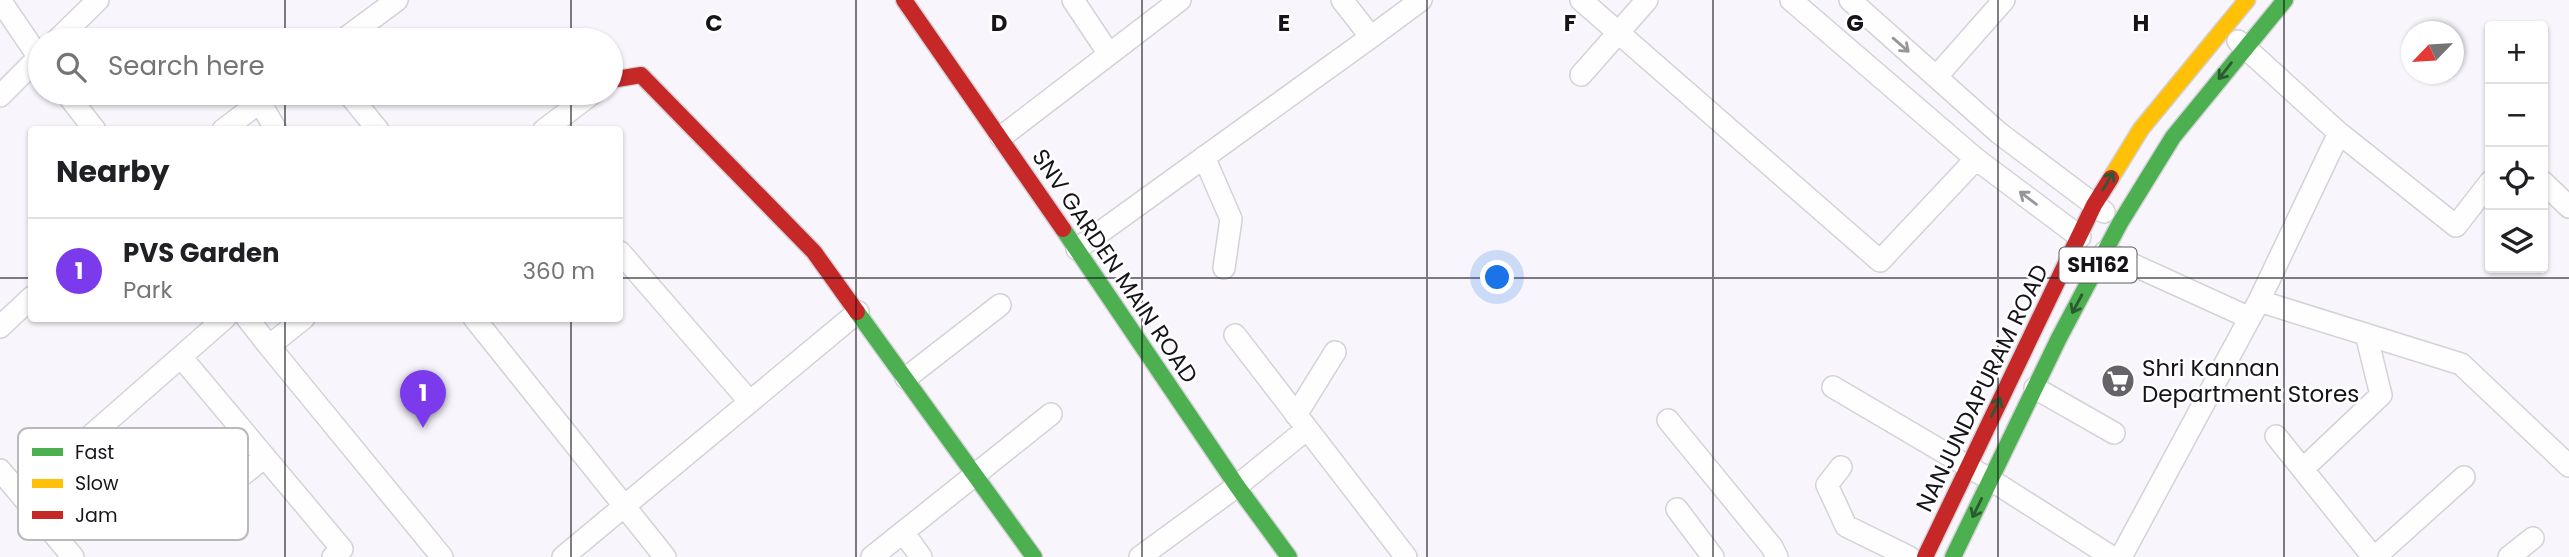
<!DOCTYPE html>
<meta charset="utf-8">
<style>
:root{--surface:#fff;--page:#f2f2f2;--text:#202124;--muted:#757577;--line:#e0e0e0;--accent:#7c3aed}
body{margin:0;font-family:Poppins,sans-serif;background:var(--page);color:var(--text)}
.controls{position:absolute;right:21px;top:21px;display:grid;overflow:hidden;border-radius:7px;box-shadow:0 2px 5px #0004}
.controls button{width:63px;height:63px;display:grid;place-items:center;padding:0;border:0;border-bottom:2px solid var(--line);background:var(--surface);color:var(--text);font:35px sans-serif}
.compass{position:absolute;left:2401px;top:21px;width:63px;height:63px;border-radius:50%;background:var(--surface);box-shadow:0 2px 5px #0004;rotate:245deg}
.you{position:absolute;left:1498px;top:278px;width:24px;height:24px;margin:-18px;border:5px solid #fff;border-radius:50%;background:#1a73e8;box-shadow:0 0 0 10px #1a73e833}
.badge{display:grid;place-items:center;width:46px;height:46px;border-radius:50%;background:var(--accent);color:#fff;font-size:23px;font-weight:700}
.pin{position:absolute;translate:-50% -58px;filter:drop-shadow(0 2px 4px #0008)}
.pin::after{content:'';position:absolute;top:37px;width:24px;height:21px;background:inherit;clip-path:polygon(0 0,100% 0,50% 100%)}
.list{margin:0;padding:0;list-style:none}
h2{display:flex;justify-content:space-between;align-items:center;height:91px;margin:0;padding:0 28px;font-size:30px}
h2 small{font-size:23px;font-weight:400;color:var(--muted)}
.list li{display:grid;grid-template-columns:46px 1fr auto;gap:21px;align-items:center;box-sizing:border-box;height:105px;padding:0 28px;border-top:2px solid var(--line)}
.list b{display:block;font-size:26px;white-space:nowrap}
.list p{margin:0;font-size:23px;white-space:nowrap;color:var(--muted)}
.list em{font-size:23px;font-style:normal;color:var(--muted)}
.icon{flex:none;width:38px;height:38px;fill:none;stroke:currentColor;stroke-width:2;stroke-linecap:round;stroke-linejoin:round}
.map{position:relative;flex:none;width:2569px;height:557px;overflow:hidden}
.search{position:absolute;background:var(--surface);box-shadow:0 2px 5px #0004;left:28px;top:28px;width:595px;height:77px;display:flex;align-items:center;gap:18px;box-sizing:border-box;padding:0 24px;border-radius:38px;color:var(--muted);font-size:26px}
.panel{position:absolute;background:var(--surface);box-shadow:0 2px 5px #0004;left:28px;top:126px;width:595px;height:196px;border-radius:7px}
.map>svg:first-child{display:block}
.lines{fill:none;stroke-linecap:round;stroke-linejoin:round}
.street-casing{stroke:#d3d2d7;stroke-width:24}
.fast-casing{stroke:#d3d2d7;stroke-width:19}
.slow-casing{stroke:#d3d2d7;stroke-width:19}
.jam-casing{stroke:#d3d2d7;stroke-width:19}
.street{stroke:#fefeff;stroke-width:21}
.fast{stroke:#4caf50;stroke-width:16}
.slow{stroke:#ffc107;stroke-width:16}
.jam{stroke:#c62828;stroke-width:16}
.oneway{stroke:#969598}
.oneway2{stroke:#2e5a32}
.grid{fill:none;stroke:#161419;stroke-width:2;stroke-opacity:0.55}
.labels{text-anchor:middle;stroke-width:5;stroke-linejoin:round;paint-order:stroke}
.shield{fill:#fff;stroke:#5c5a5e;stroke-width:2}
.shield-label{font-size:21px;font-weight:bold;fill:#161419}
.street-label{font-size:23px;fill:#161419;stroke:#fff}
.poi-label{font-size:23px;fill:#161419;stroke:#fff;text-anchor:start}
.key{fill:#fff;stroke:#b9b8ba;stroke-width:2}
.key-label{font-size:19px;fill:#161419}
.grid-label{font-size:23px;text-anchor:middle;font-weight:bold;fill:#161419;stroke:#fff;stroke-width:5;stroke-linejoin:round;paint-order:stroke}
</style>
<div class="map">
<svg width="2569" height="557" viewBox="0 0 2569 557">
<rect width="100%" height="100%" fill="#f8f6fc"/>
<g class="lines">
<defs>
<path id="street" d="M 0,0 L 40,59
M 1073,0 L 1109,54
M 1342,0 L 1371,37 L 1421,0
M 1581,0 L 1880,261 L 1976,159
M 1791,0 L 1976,159 L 2080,237
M 1850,0 L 1999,133 L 2104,212
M 57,40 L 98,0
M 343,40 L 397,0
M 2238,41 L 2339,133 L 2456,226 L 2490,182
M 1581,75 L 1647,0
M 1937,76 L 2004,0
M 66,93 L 95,130
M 348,93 L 378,130
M 0,96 L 40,56
M 260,102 L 276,130
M 223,130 L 272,93
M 544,130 L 593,93
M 1001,137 L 1180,0
M 1204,157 L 1231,219 L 1224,268
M 2543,182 L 2569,207
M 1077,249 L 1371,37
M 620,252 L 750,402
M 2105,252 L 2250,318
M 2259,301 L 2339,133
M 247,318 L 269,346
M 304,318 L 269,346 L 442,557
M 474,318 L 665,557
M 0,327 L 32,297
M 1235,335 L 1406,557
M 181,357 L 342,549 L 333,557
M 906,378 L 1000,305
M 1833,387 L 1991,480 L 2112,557
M 2035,388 L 2114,433
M 1296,415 L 1335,352
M 1668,420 L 1772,547 L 1777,557
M 2276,436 L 2373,557
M 1841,467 L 1827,485 L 1846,526 L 1909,557
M 2303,469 L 2381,395 L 2366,334
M 0,470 L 73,557
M 22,496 L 225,318
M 1677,509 L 1713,557
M 190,516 L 265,457
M 903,532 L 921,557
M 563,557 L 858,312
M 872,557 L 1051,414
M 1140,557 L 1237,486 L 1307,429
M 2121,557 L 2259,301 L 2461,364 L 2569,466
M 2375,557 L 2464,477
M 2509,557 L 2533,538"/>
<path id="fast" d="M 1063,229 L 1237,486 L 1289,557
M 857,312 L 1034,557
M 1953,557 L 2059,338 L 2120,223 L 2173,137 L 2285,0"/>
<path id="slow" d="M 2111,178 L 2141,129 L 2247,0"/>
<path id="jam" d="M 904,0 L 1063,229
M 611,80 L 641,75 L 814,252 L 857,312
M 1925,557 L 2094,205 L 2111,178"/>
</defs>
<use href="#street" class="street-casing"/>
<use href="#fast" class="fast-casing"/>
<use href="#slow" class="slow-casing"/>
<use href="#jam" class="jam-casing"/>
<use href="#street" class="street"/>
<use href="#fast" class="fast"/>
<use href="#slow" class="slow"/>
<use href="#jam" class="jam"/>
</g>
<defs><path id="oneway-shaft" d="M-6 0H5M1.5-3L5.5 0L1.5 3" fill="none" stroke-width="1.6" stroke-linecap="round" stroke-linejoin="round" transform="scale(1.75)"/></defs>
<g class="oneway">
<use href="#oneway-shaft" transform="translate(1901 45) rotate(41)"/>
<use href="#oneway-shaft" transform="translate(2028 198) rotate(-143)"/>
</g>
<g class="oneway2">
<use href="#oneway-shaft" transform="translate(2225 71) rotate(128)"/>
<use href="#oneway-shaft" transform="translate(2108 181) rotate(-60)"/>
<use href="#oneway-shaft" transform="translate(2077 304) rotate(118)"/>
<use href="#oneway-shaft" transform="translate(1996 407) rotate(-64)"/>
<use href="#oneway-shaft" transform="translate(1977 508) rotate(116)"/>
</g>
<path class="grid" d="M 285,0 L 285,40M 571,0 L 571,40M 856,0 L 856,557M 1142,0 L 1142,557M 1427,0 L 1427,557M 1713,0 L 1713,557M 1998,0 L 1998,557M 2284,0 L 2284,557M 285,93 L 285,130M 571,93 L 571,130M 0,278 L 32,278M 620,278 L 2569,278M 285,318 L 285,557M 571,318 L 571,557"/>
<defs>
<symbol id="supermarket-disc" viewBox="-11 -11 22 22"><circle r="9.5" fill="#656368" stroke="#fff"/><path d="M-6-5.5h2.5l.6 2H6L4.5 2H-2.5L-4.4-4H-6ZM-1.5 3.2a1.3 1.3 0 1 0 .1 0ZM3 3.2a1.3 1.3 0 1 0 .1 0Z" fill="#fff"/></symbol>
</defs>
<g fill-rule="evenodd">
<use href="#supermarket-disc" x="2099" y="362" width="38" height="38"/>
</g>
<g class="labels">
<rect class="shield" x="2059.5" y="247.5" width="77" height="35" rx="5"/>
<g class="shield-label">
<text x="2098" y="272">SH162</text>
</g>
<g class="street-label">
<text transform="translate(1115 266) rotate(56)" y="8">SNV GARDEN MAIN ROAD</text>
<text transform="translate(1982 388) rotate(-64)" y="8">NANJUNDAPURAM ROAD</text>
</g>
<g class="poi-label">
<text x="2142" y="376">Shri Kannan<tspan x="2142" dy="26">Department Stores</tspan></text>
</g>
</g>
<rect x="18" y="428" width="230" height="112" rx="10" class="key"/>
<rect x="32" y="448" width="31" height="8" fill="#4caf50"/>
<rect x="32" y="479" width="31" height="9" fill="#ffc107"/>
<rect x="32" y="511" width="31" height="8" fill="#c62828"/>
<g class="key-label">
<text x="75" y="459">Fast</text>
<text x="75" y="490">Slow</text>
<text x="75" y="522">Jam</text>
</g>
<g class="grid-label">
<text x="714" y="31">C</text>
<text x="999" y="31">D</text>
<text x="1284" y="31">E</text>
<text x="1570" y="31">F</text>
<text x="1855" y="31">G</text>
<text x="2141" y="31">H</text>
</g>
</svg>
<div class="controls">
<button>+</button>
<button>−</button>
<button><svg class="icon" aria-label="locate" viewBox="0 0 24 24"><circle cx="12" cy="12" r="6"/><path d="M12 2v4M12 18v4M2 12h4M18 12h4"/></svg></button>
<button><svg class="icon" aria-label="layers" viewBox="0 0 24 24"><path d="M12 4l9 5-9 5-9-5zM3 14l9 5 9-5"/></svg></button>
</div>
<svg class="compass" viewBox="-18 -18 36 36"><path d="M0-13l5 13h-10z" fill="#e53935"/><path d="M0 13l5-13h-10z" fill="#757577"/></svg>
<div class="you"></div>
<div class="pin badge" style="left:423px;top:428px">1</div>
<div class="search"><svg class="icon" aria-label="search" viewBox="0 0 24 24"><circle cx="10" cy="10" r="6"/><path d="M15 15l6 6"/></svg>Search here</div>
<section class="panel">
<h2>Nearby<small></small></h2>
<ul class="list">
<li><span class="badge">1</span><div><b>PVS Garden</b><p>Park</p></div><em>360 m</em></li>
</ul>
</section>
</div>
